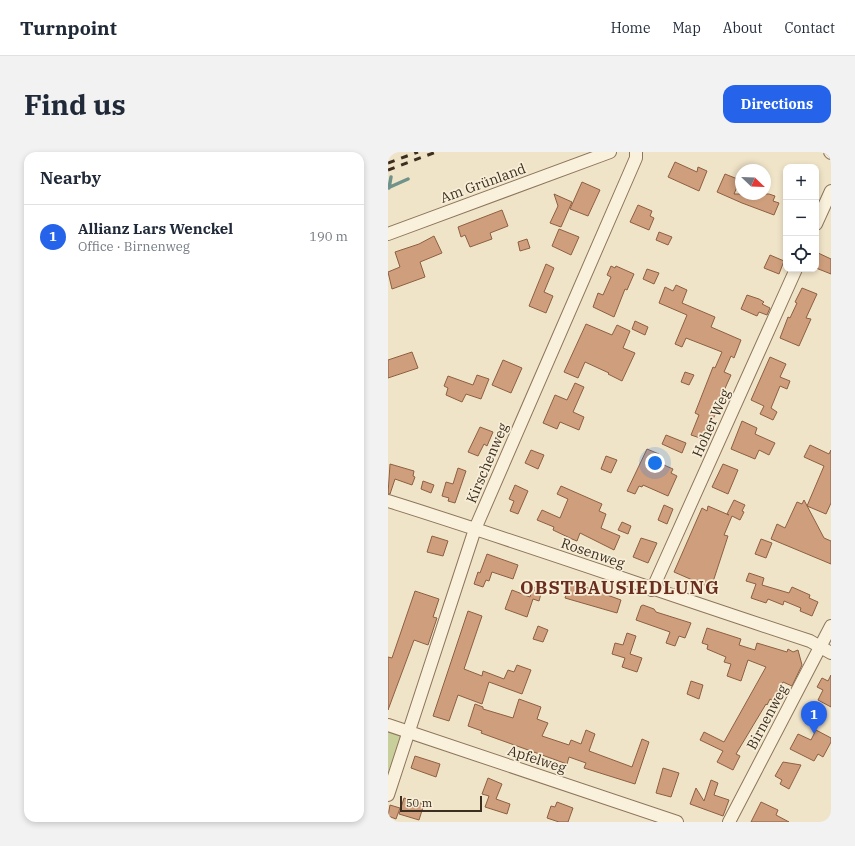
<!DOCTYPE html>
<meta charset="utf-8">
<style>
:root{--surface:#fff;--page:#f2f2f3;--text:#1f2937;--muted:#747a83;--line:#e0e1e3;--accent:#2563eb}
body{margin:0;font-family:"IBM Plex Serif",serif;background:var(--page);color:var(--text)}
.controls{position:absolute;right:12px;top:12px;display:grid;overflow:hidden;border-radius:8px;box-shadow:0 2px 6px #0003}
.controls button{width:36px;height:36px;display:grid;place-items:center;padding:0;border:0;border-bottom:1px solid var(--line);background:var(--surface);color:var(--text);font:20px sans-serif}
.compass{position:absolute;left:347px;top:12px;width:36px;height:36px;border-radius:50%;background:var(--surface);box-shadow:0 2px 6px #0003;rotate:113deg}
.scale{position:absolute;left:12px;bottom:10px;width:82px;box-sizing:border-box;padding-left:4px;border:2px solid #3d2e20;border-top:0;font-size:11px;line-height:14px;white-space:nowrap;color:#3d2e20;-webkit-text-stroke:3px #f7eed8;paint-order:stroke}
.you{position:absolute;left:267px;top:311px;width:14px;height:14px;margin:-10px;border:3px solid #fff;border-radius:50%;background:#1a73e8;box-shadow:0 0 0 6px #1a73e833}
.badge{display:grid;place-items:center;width:26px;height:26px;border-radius:50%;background:var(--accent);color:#fff;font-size:13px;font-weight:700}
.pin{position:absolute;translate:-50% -33px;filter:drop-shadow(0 1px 2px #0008)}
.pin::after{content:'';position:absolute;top:21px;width:14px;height:12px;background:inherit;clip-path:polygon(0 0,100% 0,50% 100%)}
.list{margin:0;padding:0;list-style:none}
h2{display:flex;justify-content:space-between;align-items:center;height:52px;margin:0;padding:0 16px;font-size:17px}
h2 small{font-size:13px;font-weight:400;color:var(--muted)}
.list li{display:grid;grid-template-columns:26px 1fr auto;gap:12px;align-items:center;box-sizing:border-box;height:64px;padding:0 16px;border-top:1px solid var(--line)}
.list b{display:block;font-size:15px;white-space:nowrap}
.list p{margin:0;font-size:13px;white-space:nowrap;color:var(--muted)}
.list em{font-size:13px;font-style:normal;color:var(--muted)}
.icon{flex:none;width:22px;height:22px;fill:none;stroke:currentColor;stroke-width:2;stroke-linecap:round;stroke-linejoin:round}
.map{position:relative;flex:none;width:443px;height:670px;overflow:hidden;border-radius:12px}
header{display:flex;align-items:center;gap:24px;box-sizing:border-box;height:56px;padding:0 20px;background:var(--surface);border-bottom:1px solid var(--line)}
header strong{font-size:19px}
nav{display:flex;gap:22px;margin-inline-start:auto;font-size:14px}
.intro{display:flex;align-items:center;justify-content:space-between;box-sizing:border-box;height:96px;padding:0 24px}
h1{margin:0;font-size:28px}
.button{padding:10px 18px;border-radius:12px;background:var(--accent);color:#fff;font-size:14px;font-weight:700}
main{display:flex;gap:24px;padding:0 24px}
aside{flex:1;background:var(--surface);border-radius:12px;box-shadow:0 2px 6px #0003}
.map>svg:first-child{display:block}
.green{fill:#c9cf9b}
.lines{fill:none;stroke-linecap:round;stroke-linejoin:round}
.stream{stroke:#6f938a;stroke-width:3.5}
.building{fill:#cf9f7d;stroke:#8d5f41}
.minor-casing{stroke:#8d765c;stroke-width:14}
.minor{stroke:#faf1dc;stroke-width:12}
.rail{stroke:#3d2e20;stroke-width:3;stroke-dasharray:7 7;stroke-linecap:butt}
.labels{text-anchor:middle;stroke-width:3.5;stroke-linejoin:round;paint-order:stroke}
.street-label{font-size:14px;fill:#3d2e20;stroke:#f7eed8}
.district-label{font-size:18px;font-weight:bold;letter-spacing:1px;fill:#6b2e1e;stroke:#f7eed8}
</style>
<header>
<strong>Turnpoint</strong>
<nav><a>Home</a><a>Map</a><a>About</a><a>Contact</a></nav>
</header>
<div class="intro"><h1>Find us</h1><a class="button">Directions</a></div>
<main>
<aside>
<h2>Nearby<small></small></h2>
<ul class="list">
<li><span class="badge">1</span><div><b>Allianz Lars Wenckel</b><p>Office · Birnenweg</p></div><em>190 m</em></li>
</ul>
</aside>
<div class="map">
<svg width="443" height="670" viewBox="0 0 443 670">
<rect width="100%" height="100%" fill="#f0e4c8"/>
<path class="green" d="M 0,576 L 14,580 L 0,625 Z"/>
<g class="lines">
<path class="stream" d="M 2,35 L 20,27
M 1,36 L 3,25"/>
</g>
<path class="building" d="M 287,10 L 309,20 L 310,15 L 319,19 L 311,39 L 280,25 Z
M 337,22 L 352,28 L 346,42 L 381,42 L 387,44 L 385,49 L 391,51 L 386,63 L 354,51 L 329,40 Z
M 194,30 L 212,38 L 200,64 L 182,57 Z
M 166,42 L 184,50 L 173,75 L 162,71 L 170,54 Z
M 250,53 L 264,59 L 262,64 L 266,66 L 261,78 L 242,70 Z
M 114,58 L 120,74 L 102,81 L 104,87 L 82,95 L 77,83 L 73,85 L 70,75 Z
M 171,77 L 191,85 L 183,103 L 164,94 Z
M 271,80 L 284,85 L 280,93 L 268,88 Z
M 46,84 L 54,101 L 32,110 L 37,125 L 4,137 L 0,120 L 12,115 L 7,100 L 31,92 Z
M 139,87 L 142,96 L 132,99 L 130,90 Z
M 428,100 L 443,107 L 443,122 L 428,116 Z
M 382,103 L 396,109 L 391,122 L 376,116 Z
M 158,112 L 166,116 L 156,140 L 165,144 L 158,161 L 141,154 Z
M 223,114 L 227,116 L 228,114 L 246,122 L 239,138 L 237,137 L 226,165 L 205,155 L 210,141 L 215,143 L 223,125 L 219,123 Z
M 259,117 L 271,121 L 266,132 L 255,127 Z
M 288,133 L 299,138 L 294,151 L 327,165 L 323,175 L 353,188 L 346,206 L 343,204 L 336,220 L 343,223 L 330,252 L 332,253 L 315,287 L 303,283 L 311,263 L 307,261 L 325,215 L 327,216 L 334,200 L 298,186 L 294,195 L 287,192 L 299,163 L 271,151 L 277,135 L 285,139 Z
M 414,136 L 429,142 L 418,166 L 423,167 L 411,194 L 392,186 L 400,165 L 402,166 L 409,151 L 407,150 Z
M 359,143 L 371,147 L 376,150 L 374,152 L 382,156 L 379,163 L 371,160 L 369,164 L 353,157 Z
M 247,169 L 260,175 L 257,183 L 244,177 Z
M 198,172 L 224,183 L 229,173 L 242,179 L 235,196 L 247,201 L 234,229 L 220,222 L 221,221 L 197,210 L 190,226 L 176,220 Z
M 24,200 L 30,216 L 0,226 L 0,208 Z
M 382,205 L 398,212 L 392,225 L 402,229 L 399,237 L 392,234 L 383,256 L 389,260 L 385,268 L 372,262 L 376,254 L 363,248 Z
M 115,208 L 134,216 L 123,241 L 104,233 Z
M 297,220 L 306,223 L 301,233 L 293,230 Z
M 89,223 L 101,227 L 93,247 L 78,242 L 74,250 L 58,243 L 60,236 L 56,234 L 60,224 L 85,233 Z
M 187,231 L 196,235 L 185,260 L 196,265 L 191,278 L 172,270 L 169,277 L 155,271 L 167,243 L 179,248 Z
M 354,269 L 369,276 L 367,282 L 387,291 L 381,303 L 371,298 L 367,307 L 343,297 Z
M 92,275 L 105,280 L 99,294 L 96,292 L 90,304 L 80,300 Z
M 278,283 L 298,291 L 294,301 L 274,292 Z
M 422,293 L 441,302 L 443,298 L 443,351 L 438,362 L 419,354 L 436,314 L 416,305 Z
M 259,297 L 271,302 L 267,309 L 285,317 L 283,321 L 289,324 L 280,344 L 255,333 L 254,335 L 251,334 L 247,342 L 239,339 Z
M 143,298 L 156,303 L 150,317 L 137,311 Z
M 218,304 L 229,308 L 223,321 L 213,317 Z
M 2,312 L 26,319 L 25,324 L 27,325 L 24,333 L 7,327 L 2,342 L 0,342 Z
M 335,312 L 350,318 L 340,342 L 324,335 Z
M 70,316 L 78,319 L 67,351 L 60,349 L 61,346 L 54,344 L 58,330 L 65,332 Z
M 35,329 L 46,333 L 43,341 L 33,337 Z
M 127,333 L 140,339 L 130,362 L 122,359 L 126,349 L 121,347 Z
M 173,334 L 214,352 L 211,359 L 218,362 L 213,376 L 232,384 L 226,398 L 192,381 L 189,389 L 184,387 L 165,378 L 166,375 L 149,368 L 154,358 L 172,366 L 180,347 L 169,342 Z
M 346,348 L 357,353 L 354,359 L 356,360 L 352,368 L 344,364 L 336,383 L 340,384 L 323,436 L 286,420 L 314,356 L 319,359 L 320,354 L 341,363 L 339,362 Z
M 416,348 L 436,386 L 443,389 L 443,412 L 383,387 L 389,372 L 397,376 L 409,350 L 414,352 Z
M 276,353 L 285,357 L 279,372 L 270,368 Z
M 234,370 L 243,374 L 240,382 L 230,378 Z
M 44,384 L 60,389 L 55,404 L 39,400 Z
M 253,386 L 269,391 L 260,411 L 245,405 Z
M 373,387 L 384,391 L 378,406 L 367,402 Z
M 99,402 L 130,413 L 125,427 L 104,420 L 101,429 L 98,428 L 95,435 L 86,432 L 90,420 L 92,421 Z
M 361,421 L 376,426 L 374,433 L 401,441 L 404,435 L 422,443 L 421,446 L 430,450 L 424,464 L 412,459 L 413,456 L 396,449 L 395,453 L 380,447 L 378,451 L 363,446 L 368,432 L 358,429 Z
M 183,430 L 233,448 L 229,461 L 177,446 Z
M 145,435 L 154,438 L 151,449 L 145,447 L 139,465 L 117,457 L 124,438 L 142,445 Z
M 27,439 L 51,447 L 45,465 L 49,466 L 40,493 L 26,488 L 0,558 L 0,505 L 4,506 Z
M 255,453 L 266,457 L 268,460 L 303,471 L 297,486 L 291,484 L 287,494 L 278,491 L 282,480 L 248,468 L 253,454 Z
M 80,459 L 94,464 L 76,517 L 94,524 L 95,519 L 116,527 L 120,518 L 126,520 L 129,513 L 143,518 L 134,542 L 101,530 L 94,552 L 70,543 L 61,569 L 45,564 Z
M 150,474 L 160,478 L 155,490 L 145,487 Z
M 319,476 L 353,487 L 351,493 L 367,498 L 369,491 L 399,500 L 400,497 L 405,500 L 410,498 L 414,513 L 404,534 L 395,530 L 385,549 L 382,547 L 379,553 L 378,552 L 348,602 L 352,604 L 345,618 L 329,610 L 335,599 L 312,588 L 316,580 L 336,590 L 378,515 L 360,508 L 353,529 L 339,524 L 343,512 L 336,510 L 338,505 L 319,497 L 320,493 L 314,491 Z
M 239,481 L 248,484 L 242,502 L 254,506 L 249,520 L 234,515 L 237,506 L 224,502 L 227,491 L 235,493 Z
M 443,523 L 443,555 L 430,548 L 435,538 L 429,535 L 434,526 L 440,529 Z
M 303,529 L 315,533 L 311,547 L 299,542 Z
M 131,547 L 153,555 L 149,567 L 160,571 L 154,584 L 181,593 L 183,588 L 193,592 L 198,578 L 207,582 L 201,599 L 244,615 L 254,587 L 261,590 L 247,632 L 196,616 L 198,611 L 181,605 L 179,612 L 93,581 L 94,579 L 80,574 L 87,552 L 95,555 L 95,557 L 125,566 Z
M 428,578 L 443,586 L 443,590 L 435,605 L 430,602 L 426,609 L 402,597 L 410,582 L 423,588 Z
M 27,604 L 52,612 L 48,625 L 23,616 Z
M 395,610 L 413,613 L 401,637 L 392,632 L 394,628 L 387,624 Z
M 275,616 L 291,621 L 283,645 L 268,641 Z
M 100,626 L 114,632 L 108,647 L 122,652 L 119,662 L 97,655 L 101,644 L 94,642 Z
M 323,628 L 330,631 L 326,643 L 341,648 L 335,664 L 302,652 L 308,636 L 316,649 Z
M 16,646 L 36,652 L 31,668 L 11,662 Z
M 169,650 L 185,656 L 180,670 L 171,670 L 159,666 L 163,654 L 167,655 Z
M 373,650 L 390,658 L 388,663 L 401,670 L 363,670 Z
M 2,653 L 12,656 L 8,667 L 0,664 Z"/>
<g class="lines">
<defs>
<path id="minor" d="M 442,0 L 443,1
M 428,72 L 443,39
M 0,82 L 222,0
M 0,349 C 141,393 281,443 422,489 L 443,501
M 264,438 L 408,117
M 0,573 L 289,670
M 0,643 L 87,377 L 248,6 L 248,0
M 341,670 L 443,474"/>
</defs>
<use href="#minor" class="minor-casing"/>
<use href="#minor" class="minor"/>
<path class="rail" d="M 0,11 L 30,0
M 0,18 L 48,0"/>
</g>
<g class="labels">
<g class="street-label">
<text transform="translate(95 31) rotate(-20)" y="5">Am Grünland</text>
<text transform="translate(323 271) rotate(-66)" y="5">Hoher Weg</text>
<text transform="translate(99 311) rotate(-67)" y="5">Kirschenweg</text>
<text transform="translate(205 401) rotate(19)" y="5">Rosenweg</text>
<text transform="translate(379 565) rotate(-62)" y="5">Birnenweg</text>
<text transform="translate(149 607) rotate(18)" y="5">Apfelweg</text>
</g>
<g class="district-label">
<text x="232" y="442">OBSTBAUSIEDLUNG</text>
</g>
</g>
</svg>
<div class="controls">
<button>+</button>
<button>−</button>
<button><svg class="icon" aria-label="locate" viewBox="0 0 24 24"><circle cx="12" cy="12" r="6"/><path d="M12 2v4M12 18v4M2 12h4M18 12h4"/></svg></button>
</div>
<svg class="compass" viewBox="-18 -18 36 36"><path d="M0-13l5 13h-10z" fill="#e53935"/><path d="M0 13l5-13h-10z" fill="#747a83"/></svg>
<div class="scale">50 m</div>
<div class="you"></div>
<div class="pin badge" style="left:426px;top:582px">1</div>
</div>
</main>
